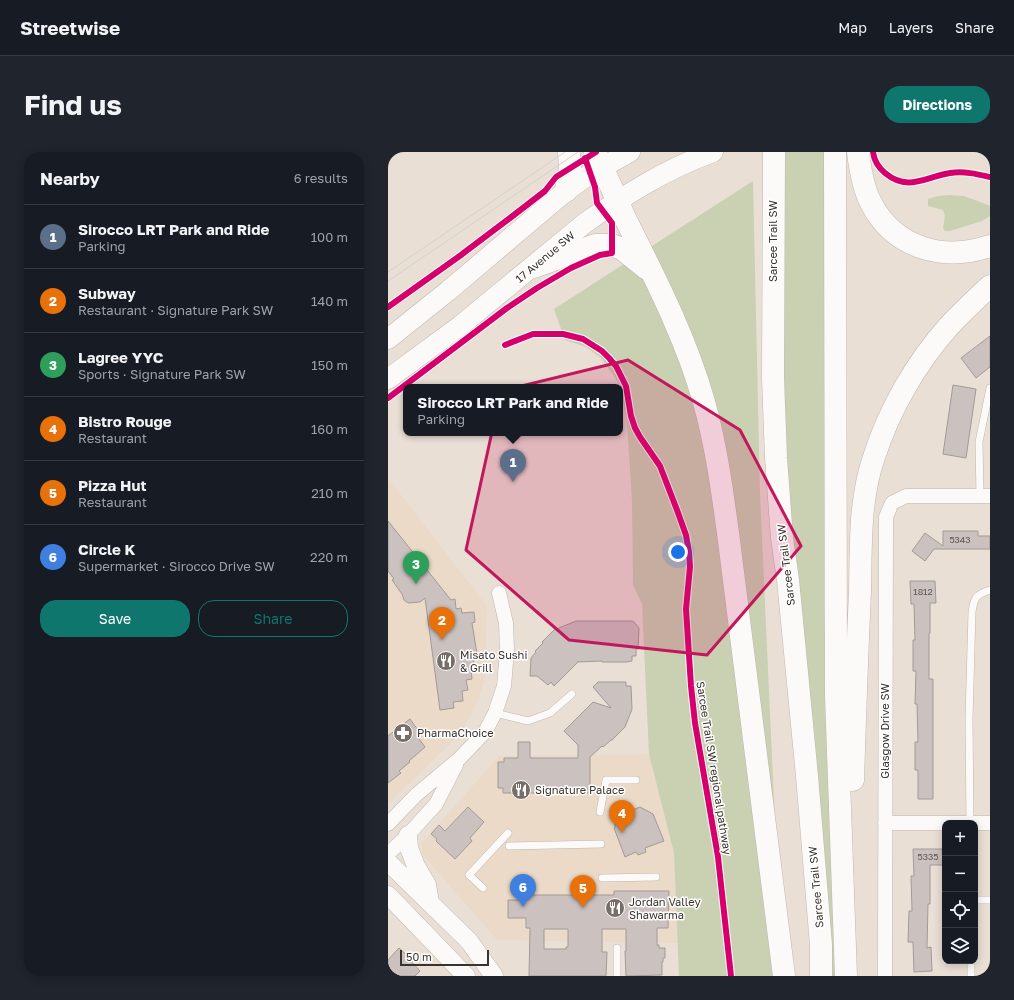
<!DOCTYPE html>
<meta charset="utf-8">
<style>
:root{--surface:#171b24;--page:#20242c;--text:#f1f3f6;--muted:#9ea1a6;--line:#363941;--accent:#0f766e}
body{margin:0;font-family:"Golos Text",sans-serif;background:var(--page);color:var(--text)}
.controls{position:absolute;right:12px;bottom:12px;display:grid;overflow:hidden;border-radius:8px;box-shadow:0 2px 10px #0003}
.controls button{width:36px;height:36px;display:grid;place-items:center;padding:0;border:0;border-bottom:1px solid var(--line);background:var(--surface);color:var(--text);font:20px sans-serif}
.scale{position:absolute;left:12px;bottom:10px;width:89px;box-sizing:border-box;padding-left:4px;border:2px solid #3a332c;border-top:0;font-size:11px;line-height:14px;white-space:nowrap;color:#3a332c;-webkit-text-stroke:3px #fff;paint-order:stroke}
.you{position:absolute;left:290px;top:400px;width:14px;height:14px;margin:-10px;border:3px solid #fff;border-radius:50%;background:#1a73e8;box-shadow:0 0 0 6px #1a73e833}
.badge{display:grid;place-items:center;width:26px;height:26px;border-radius:50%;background:var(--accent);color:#fff;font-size:13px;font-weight:700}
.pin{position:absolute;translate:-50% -33px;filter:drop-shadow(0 1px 2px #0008)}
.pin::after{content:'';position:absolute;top:21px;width:14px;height:12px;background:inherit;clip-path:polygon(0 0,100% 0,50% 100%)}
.popup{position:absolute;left:15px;top:232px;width:220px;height:52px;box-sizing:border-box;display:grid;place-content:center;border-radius:8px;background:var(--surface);filter:drop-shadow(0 1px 3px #0005);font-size:13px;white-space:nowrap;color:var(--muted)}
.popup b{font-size:15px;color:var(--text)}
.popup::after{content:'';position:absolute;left:50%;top:100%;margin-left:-8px;border:8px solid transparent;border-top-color:var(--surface)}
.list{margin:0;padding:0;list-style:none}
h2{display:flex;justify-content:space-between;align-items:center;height:52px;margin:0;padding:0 16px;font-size:17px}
h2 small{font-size:13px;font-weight:400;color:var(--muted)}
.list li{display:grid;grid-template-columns:26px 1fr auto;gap:12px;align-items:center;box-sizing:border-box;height:64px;padding:0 16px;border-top:1px solid var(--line)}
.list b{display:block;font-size:15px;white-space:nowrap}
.list p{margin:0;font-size:13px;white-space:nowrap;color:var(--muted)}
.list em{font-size:13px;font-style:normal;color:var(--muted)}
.actions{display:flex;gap:8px;padding:12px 16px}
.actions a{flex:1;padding:9px 0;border:1px solid var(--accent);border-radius:16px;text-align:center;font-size:14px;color:var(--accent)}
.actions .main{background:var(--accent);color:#fff}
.icon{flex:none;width:22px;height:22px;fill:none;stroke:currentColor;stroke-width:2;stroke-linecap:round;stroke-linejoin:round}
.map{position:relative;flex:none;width:602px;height:824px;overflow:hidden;border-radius:16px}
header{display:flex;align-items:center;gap:24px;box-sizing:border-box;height:56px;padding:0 20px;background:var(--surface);border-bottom:1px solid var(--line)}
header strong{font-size:19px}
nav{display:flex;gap:22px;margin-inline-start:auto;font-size:14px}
.intro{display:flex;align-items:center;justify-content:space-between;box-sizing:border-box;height:96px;padding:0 24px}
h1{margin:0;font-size:28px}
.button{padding:10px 18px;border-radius:16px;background:var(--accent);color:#fff;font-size:14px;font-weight:700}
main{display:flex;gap:24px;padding:0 24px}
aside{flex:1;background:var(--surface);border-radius:16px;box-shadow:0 2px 10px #0003}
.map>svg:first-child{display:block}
.built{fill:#ebdac8}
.green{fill:#c9d1b2}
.building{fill:#cbc2c0;stroke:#a29a97;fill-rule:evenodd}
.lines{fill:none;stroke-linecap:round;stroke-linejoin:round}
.service-casing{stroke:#bfb7b0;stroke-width:8}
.minor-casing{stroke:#bfb7b0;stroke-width:15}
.tertiary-casing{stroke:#bfb7b0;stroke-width:19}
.secondary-casing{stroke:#bfb7b0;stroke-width:21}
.trunk-casing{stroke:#bfb7b0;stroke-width:23}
.service{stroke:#fcfaf9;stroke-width:7}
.minor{stroke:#fcfaf9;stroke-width:14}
.tertiary{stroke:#fcfaf9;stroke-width:18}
.secondary{stroke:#fcfaf9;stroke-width:20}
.trunk{stroke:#fcfaf9;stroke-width:22}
.tram{stroke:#d5d1ce;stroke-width:1}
.cycleway-casing{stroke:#fff;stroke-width:8}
.cycleway{stroke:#d6006c;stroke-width:6}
.marked{fill:#c2185b;fill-opacity:0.2;stroke:#c2185b;stroke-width:3;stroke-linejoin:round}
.labels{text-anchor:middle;stroke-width:3;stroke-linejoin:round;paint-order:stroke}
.number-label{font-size:9px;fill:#5e5751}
.street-label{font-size:11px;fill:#3a332c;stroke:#fff}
.poi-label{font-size:11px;fill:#3a332c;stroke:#fff;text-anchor:start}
</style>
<header>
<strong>Streetwise</strong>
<nav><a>Map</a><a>Layers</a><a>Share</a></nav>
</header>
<div class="intro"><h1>Find us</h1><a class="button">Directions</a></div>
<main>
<aside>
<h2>Nearby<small>6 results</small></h2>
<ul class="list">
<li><span class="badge" style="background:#5c6f8a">1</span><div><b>Sirocco LRT Park and Ride</b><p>Parking</p></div><em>100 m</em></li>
<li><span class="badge" style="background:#e8710a">2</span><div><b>Subway</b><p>Restaurant · Signature Park SW</p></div><em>140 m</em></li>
<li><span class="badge" style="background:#2e9e5b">3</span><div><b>Lagree YYC</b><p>Sports · Signature Park SW</p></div><em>150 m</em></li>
<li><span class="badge" style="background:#e8710a">4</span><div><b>Bistro Rouge</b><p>Restaurant</p></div><em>160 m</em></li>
<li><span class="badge" style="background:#e8710a">5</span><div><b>Pizza Hut</b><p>Restaurant</p></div><em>210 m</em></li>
<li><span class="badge" style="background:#3f7fe0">6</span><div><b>Circle K</b><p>Supermarket · Sirocco Drive SW</p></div><em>220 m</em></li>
</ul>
<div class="actions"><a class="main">Save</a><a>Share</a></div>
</aside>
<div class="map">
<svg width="602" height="824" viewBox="0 0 602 824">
<rect width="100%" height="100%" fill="#e9dfd5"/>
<path class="built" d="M 0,326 L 99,454 L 98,522 L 90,549 L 72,582 L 0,652 Z
M 261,602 L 286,701 L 290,791 L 109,788 L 35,703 L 33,692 L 111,604 Z"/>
<path class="green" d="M 396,0 L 436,0 L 436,453 L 438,522 L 451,824 L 443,824 L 398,317 L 396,213 Z
M 365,29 L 372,342 L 394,824 L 291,824 L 286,701 L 261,602 L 254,452 L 245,433 L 244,349 L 239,272 L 232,233 L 213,206 L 198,195 L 177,188 L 166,157 Z
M 562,43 L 576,44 L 600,53 L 602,54 L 602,64 L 594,69 L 562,79 L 557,79 L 555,76 L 557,64 L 555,58 L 540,54 L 540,47 L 550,44 Z"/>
<path class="building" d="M 602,184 L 602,215 L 588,226 L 573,206 Z
M 565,233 L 588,237 L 578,306 L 555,302 Z
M 0,369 L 63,448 L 67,447 L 68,457 L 73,456 L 74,461 L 86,460 L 87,470 L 84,471 L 89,502 L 85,502 L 86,515 L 83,516 L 84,527 L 78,528 L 80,538 L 74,539 L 75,549 L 65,550 L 66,556 L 52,558 L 37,446 L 32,450 L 20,451 L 16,448 L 14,442 L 4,428 L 6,427 L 0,419 Z
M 555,379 L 590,379 L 590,384 L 602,384 L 602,397 L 546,397 L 537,409 L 524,399 L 537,381 L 555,394 Z
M 522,429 L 547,429 L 548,451 L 542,451 L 542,481 L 541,481 L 541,527 L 545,527 L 545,647 L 530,647 L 530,618 L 527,618 L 527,590 L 530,590 L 529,552 L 527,552 L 528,519 L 525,519 L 525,488 L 527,488 L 526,452 L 523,452 Z
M 188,469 L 245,469 L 251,476 L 250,497 L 248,497 L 248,504 L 244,504 L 244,509 L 238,510 L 214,510 L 214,509 L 189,510 L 190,510 L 166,534 L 163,530 L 160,533 L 149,524 L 142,524 L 143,506 L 148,500 L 147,499 L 155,491 L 154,490 L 166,478 Z
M 210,530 L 238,530 L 238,534 L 243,534 L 244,557 L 237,575 L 224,588 L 223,588 L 215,595 L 214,594 L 202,605 L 202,641 L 115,641 L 115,636 L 110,636 L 110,610 L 116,610 L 116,606 L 130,606 L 130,590 L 142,590 L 142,606 L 190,606 L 190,593 L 176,579 L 205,550 L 223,556 L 205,535 Z
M 22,567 L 32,581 L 29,584 L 37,595 L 21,609 L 22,610 L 11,619 L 13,621 L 0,631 L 0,584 Z
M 80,655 L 96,670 L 82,686 L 84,689 L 67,707 L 48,689 L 49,687 L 43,682 L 51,673 L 57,679 Z
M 252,655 L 265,662 L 276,689 L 257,696 L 258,700 L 250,703 L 248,700 L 237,705 L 226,676 L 227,676 L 227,661 L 241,656 L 242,659 Z
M 525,697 L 554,697 L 555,713 L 542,713 L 542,752 L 540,752 L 539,796 L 543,795 L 544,819 L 526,820 L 525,790 L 520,790 L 521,759 L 524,759 L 523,724 L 526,724 Z
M 226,739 L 281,739 L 280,776 L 269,776 L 269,793 L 271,793 L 271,796 L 277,796 L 277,806 L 275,806 L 275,810 L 274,810 L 274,823 L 238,824 L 237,799 L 238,799 L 238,777 L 214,777 L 214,800 L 219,800 L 218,824 L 141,824 L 142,776 L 138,776 L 138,766 L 120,766 L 120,748 L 141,748 L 141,743 L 226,743 ZM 156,777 L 180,777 L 180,795 L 178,795 L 178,797 L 156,797 Z
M 11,796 L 21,805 L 20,806 L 32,819 L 27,824 L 0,824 L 0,808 Z"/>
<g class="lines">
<defs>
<path id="service" d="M 592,344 L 591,290 L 602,236
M 107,561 L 140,569 L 162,561 L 184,542
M 212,660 L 218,628 L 248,628
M 582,671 L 581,567 L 584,460 C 586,446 588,442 602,438
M 121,694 L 213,692
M 214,726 L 268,725
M 95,736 L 81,723 L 120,681
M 587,748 L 602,748
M 229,796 L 229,824
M 583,809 L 583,824"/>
<path id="minor" d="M 497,671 L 602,671
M 0,672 L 28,643 L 71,607 L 97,580 L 107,561 L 116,534 L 119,499 L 118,471 L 111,441
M 0,702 L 20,683 L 48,652 L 68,613
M 497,824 L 498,365 L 504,351 L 518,344 L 602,344"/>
<path id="tertiary" d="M 20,683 L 21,696 L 28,714 L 39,733 L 42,750
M 0,710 L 81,789 L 106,824
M 0,743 L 78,824"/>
<path id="secondary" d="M 0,187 L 60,139 L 178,39 L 202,22 L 242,0
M 0,227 L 72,174 L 197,71 C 237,43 278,17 325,0"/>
<path id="trunk" d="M 207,0 C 218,22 227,44 237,66 C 267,126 298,186 316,250 C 328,293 334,337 340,381 L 396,824
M 386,0 L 385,226 L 388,306 L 394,386 L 400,428 L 419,624 L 433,793 L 433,824
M 447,0 L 448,544 L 458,824
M 470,0 C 472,17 475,36 483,51 C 506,96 555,110 602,94
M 178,39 L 182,16 L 181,0
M 146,115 L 207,93 L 224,93 L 234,97 L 259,117
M 465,628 C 467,565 469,503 472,440 C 473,395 471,348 486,305 C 501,258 528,211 561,174 C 574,160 588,147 602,134"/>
</defs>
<use href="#service" class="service-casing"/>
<use href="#minor" class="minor-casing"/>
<use href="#tertiary" class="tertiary-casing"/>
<use href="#secondary" class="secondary-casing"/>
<use href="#trunk" class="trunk-casing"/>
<use href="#service" class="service"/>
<use href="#minor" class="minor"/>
<use href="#tertiary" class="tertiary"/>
<use href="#secondary" class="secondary"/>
<use href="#trunk" class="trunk"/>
<path class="tram" d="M 0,120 L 177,0
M 0,129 L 190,0"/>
<defs>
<path id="cycleway" d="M 485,0 C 486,8 491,16 497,21 C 520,40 537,25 562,21 C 576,19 589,22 602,25
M 0,155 L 73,103 L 122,66 L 157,39 L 168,25 L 208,0
M 117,193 L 145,182 L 175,182 L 195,187 L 214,199 L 221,206 L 228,214 L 238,234 L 243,264 L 247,276 L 252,285 L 272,314 L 289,358 L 298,383 L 301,400 L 302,415 L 298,457 L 303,534 L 307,571 L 330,705 L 343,824
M 0,246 L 119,156 L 149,136 L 183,116 L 212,103 L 224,101 L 224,71 L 209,51 L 207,35 L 197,6"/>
</defs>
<use href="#cycleway" class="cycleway-casing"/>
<use href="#cycleway" class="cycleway"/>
</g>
<path class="marked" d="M 240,208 L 352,278 L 413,394 L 319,503 L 181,488 L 78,398 L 113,239 Z"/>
<defs>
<symbol id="restaurant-disc" viewBox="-11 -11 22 22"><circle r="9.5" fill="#776f67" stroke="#fff"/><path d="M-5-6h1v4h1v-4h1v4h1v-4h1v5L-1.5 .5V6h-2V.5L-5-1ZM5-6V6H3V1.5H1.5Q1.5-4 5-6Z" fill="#fff"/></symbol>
<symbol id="pharmacy-disc" viewBox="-11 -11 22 22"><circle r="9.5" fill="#776f67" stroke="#fff"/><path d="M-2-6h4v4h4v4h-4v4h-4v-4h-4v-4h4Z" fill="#fff"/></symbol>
</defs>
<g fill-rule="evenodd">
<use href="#restaurant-disc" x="47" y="498" width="22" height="22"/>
<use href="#pharmacy-disc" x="4" y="570" width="22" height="22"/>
<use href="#restaurant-disc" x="122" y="627" width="22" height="22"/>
<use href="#restaurant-disc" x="216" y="745" width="22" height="22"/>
</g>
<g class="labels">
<g class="number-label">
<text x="572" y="391">5343</text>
<text x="535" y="443">1812</text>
<text x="540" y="708">5335</text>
</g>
<g class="street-label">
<text transform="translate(385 89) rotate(-90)" y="4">Sarcee Trail SW</text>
<text transform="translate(157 105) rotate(-40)" y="4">17 Avenue SW</text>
<text transform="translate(398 413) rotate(-97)" y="4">Sarcee Trail SW</text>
<text transform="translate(497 579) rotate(-90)" y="4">Glasgow Drive SW</text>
<text transform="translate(326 616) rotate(81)" y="4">Sarcee Trail SW regional pathway</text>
<text transform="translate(428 735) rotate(-95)" y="4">Sarcee Trail SW</text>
</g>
<g class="poi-label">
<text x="72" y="507">Misato Sushi<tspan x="72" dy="13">&amp; Grill</tspan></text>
<text x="29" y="585">PharmaChoice</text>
<text x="147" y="642">Signature Palace</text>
<text x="241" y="754">Jordan Valley<tspan x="241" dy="13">Shawarma</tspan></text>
</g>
</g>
</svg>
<div class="controls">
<button>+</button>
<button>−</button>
<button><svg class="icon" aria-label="locate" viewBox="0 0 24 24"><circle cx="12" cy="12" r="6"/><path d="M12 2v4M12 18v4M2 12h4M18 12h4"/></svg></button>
<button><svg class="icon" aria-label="layers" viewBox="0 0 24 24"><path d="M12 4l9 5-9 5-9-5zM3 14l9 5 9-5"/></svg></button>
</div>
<div class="scale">50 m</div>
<div class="you"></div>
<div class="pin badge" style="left:125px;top:330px;background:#5c6f8a">1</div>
<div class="popup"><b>Sirocco LRT Park and Ride</b>Parking</div>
<div class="pin badge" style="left:54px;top:488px;background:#e8710a">2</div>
<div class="pin badge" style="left:28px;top:432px;background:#2e9e5b">3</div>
<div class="pin badge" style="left:234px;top:681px;background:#e8710a">4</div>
<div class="pin badge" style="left:195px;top:756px;background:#e8710a">5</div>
<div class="pin badge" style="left:135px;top:755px;background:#3f7fe0">6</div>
</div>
</main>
